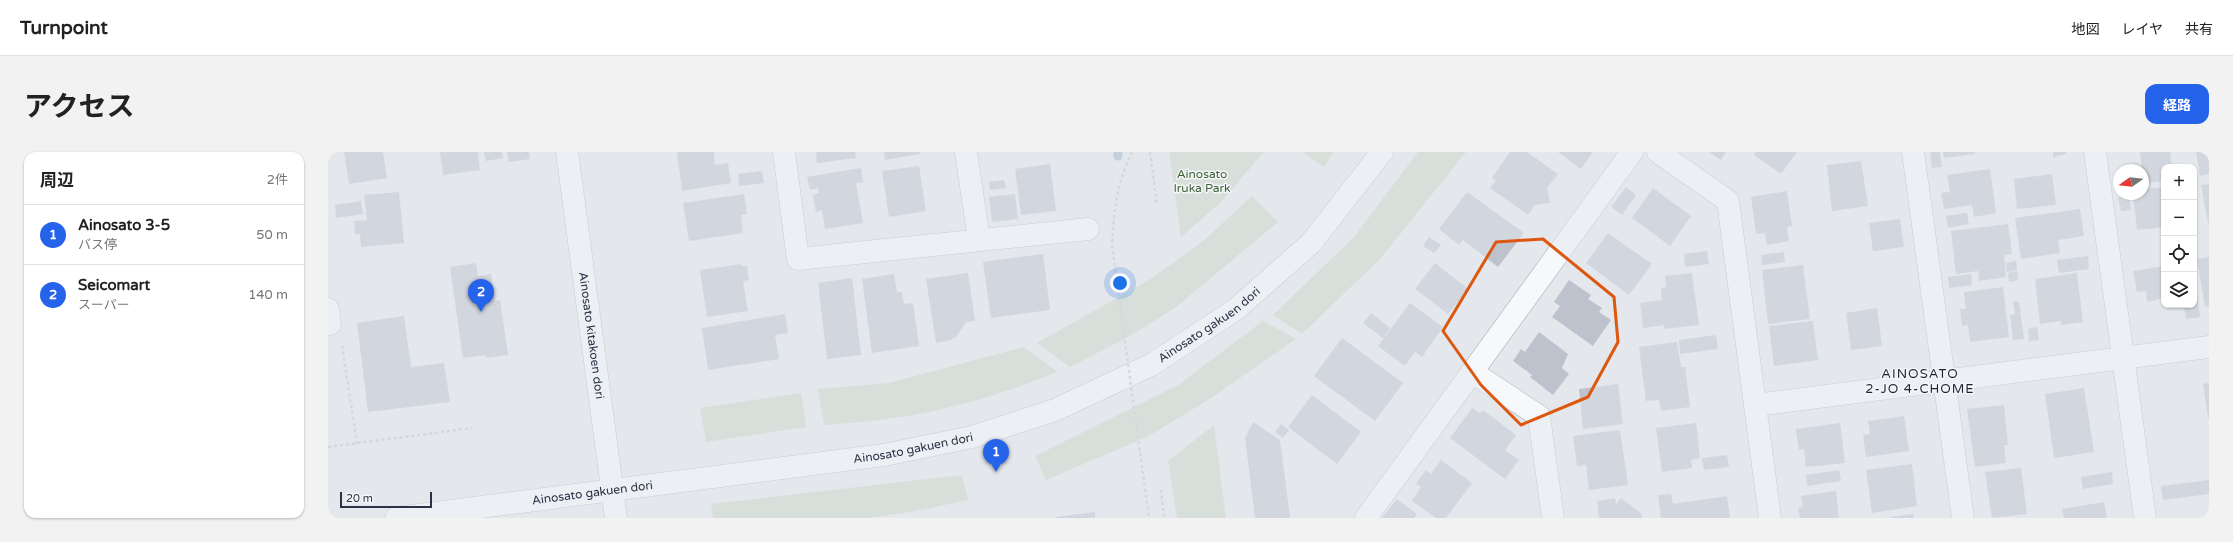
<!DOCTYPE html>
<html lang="ja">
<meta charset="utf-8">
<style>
:root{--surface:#fff;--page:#f2f2f2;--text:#222;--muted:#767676;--line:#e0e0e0;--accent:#2563eb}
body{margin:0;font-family:"Varela Round","Noto Sans JP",sans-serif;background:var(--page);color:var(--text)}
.controls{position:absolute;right:12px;top:12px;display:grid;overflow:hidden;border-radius:8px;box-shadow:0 1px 3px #0004}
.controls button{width:36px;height:36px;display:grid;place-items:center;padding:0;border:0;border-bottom:1px solid var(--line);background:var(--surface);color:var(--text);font:20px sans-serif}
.compass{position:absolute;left:1785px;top:12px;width:36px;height:36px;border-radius:50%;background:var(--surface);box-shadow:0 1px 3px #0004;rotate:256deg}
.scale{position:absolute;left:12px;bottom:10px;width:92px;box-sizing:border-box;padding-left:4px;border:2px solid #2a3345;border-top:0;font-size:11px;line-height:14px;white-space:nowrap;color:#2a3345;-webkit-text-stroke:3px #f4f6f9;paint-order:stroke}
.you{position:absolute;left:792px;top:131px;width:14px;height:14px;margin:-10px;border:3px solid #fff;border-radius:50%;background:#1a73e8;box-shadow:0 0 0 6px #1a73e833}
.badge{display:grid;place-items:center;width:26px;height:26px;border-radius:50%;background:var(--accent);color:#fff;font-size:13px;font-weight:700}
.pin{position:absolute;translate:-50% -33px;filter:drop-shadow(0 1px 2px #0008)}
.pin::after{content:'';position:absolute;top:21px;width:14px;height:12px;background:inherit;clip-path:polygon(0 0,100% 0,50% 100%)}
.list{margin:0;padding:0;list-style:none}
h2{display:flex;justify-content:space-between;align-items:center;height:52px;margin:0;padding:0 16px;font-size:17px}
h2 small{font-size:13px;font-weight:400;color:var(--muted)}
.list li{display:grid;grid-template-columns:26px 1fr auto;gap:12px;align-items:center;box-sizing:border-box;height:60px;padding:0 16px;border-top:1px solid var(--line)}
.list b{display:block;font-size:15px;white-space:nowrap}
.list p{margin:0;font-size:13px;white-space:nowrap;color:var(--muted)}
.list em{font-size:13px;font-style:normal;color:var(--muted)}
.icon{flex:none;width:22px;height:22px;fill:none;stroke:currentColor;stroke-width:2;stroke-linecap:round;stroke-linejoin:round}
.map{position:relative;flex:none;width:1881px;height:366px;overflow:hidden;border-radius:12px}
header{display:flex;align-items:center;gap:24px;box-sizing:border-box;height:56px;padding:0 20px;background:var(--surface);border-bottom:1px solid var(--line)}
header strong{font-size:19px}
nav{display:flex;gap:22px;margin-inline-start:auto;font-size:14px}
.intro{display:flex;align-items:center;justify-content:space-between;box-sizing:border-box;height:96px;padding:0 24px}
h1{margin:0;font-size:28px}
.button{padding:10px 18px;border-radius:12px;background:var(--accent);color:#fff;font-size:14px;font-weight:700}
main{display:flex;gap:24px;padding:0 24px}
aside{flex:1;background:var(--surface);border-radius:12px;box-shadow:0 1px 3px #0004}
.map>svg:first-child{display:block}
.green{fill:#c8d6c4}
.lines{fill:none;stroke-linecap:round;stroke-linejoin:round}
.stream{stroke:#9eb3cd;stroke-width:9}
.building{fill:#bdc2cc}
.minor-casing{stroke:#a8adb7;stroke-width:23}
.path{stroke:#c2c5cb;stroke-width:2.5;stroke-dasharray:3 3;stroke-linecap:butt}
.minor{stroke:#f7f8fa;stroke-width:22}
.path-bridge{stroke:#c2c5cb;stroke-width:2.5;stroke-dasharray:3 3;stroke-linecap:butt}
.marked{fill:none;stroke:#de570f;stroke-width:3;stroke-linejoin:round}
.labels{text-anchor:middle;stroke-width:3;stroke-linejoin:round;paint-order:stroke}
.park-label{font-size:12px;fill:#3e6237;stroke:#f4f6f9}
.street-label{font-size:12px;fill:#2a3345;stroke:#f4f6f9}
.neighbourhood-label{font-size:13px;letter-spacing:1px;fill:#1c2436;stroke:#f4f6f9}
</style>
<header>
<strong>Turnpoint</strong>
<nav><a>地図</a><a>レイヤ</a><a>共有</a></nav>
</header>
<div class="intro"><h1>アクセス</h1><a class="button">経路</a></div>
<main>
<aside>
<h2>周辺<small>2件</small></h2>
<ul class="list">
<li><span class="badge">1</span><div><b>Ainosato 3-5</b><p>バス停</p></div><em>50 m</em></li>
<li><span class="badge">2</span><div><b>Seicomart</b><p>スーパー</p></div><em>140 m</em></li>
</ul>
</aside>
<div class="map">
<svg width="1881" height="366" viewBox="0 0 1881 366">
<rect width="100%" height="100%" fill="#e4e7ec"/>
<path class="green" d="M 841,0 L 936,0 L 892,51 L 853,85 Z
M 975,0 L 1006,0 L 996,15 Z
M 1090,0 L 1138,0 L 1053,106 L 974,182 L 945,163 L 1026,85 Z
M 924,44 L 950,70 L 848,155 L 802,184 L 742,215 L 709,191 L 821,128 L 874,90 Z
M 935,169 L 968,187 L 880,248 L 819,285 L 718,328 L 707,304 L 850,233 Z
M 696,195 L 730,220 C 677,241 622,258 565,266 C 542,270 519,271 496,273 L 490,237 L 561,231 Z
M 473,241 L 478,275 L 378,290 L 372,256 Z
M 886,273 L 898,366 L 849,366 L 840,309 Z
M 634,323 L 640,348 L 588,359 L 541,366 L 385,366 L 383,352 Z"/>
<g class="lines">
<path class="stream" d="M 790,0 L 790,4"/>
</g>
<path class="building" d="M 16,0 L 55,0 L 59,26 L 21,32 Z
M 112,0 L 150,0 L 152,18 L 115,23 Z
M 156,0 L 174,0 L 175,6 L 158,9 Z
M 179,0 L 201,0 L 202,7 L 181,10 Z
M 349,0 L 386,0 L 387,13 L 400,11 L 403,31 L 354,39 Z
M 488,0 L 527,0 L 528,6 L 489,11 Z
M 556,0 L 592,0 L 592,2 L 557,8 Z
M 1182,0 L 1199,0 L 1230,22 L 1219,36 L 1222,51 L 1207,53 L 1200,63 L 1162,36 L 1168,28 L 1164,26 Z
M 1230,0 L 1265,0 L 1253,17 Z
M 1381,0 L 1398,0 L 1393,8 Z
M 1428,0 L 1469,0 L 1453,22 L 1426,3 Z
M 1602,0 L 1612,0 L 1614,15 L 1604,16 Z
M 1615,0 L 1647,0 L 1647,2 L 1616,6 Z
M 1725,0 L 1738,0 L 1738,2 L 1725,5 Z
M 1812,0 L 1842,0 L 1844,15 L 1836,15 L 1836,29 L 1816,31 Z
M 1868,0 L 1881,0 L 1881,22 L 1872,24 Z
M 1533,9 L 1540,54 L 1504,59 L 1499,13 Z
M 722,12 L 728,59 L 693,63 L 687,17 Z
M 591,14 L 598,59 L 561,65 L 554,19 Z
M 533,16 L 535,30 L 528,31 L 535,71 L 497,77 L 494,58 L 488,60 L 485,43 L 491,41 L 490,36 L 482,38 L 479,25 Z
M 1662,17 L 1668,61 L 1646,65 L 1644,53 L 1616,57 L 1613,41 L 1622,40 L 1619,23 Z
M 434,19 L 436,31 L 411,34 L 410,22 Z
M 1724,22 L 1728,53 L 1689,57 L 1686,27 Z
M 676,28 L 678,36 L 662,38 L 661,30 Z
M 1881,32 L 1881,71 L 1880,71 L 1873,33 Z
M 1298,35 L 1308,43 L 1294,63 L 1283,55 Z
M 1836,35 L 1836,75 L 1809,78 L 1805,42 L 1815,42 L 1815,37 Z
M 1325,36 L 1363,64 L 1342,94 L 1304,66 Z
M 1459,39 L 1464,74 L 1459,75 L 1461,89 L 1439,93 L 1437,81 L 1428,82 L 1423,45 Z
M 71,40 L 76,91 L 33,95 L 32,82 L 27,82 L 26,69 L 39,68 L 36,43 Z
M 1139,40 L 1196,81 L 1170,115 L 1135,88 L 1131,93 L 1111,77 Z
M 416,42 L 419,62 L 413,63 L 415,81 L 361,89 L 355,51 Z
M 687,42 L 690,67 L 664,70 L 661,45 Z
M 1801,43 L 1803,58 L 1793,59 L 1790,45 Z
M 33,49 L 35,62 L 8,66 L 7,53 Z
M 1752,57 L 1756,84 L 1730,88 L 1732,101 L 1693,107 L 1687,66 Z
M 1639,61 L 1641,72 L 1620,76 L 1618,64 Z
M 1572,67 L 1576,95 L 1545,99 L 1541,71 Z
M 1680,72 L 1684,102 L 1676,103 L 1678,125 L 1651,129 L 1650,119 L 1628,122 L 1623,79 Z
M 1280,81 L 1324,112 L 1301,143 L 1258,111 Z
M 1101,85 L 1113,93 L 1106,101 L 1095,94 Z
M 1379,99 L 1381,112 L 1357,115 L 1356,102 Z
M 1456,100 L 1457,110 L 1434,113 L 1433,103 Z
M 715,102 L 722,158 L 663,166 L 655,110 Z
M 1760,104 L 1761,117 L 1731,121 L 1729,108 Z
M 1881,105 L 1881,154 L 1877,155 L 1869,107 Z
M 1688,109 L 1689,118 L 1679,120 L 1678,111 Z
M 148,111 L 150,124 L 163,122 L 167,149 L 172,148 L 180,203 L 158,206 L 158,203 L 135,206 L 122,115 Z
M 1107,111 L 1140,137 L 1120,162 L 1087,137 Z
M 413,112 L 413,114 L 419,114 L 421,128 L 415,129 L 420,159 L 379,165 L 372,118 Z
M 1475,113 L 1482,167 L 1440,172 L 1434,118 Z
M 1836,114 L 1836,146 L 1819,150 L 1818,139 L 1809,140 L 1805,119 Z
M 1689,119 L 1690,128 L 1681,130 L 1680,121 Z
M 640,121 L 647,169 L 638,170 L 628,185 L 620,189 L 608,191 L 598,127 Z
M 1364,121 L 1371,173 L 1336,177 L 1336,173 L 1315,176 L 1312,151 L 1334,148 L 1333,136 L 1338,135 L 1337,124 Z
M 1749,121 L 1755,170 L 1733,173 L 1733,169 L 1712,172 L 1707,127 Z
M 566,122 L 569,140 L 574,140 L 576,152 L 585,151 L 591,194 L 544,201 L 534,127 Z
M 1643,122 L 1644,133 L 1621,136 L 1620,125 Z
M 524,126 L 533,203 L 499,207 L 490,131 Z
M 1241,128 L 1263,143 L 1260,147 L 1274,156 L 1271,160 L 1283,168 L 1265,194 L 1224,165 L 1232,154 L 1226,150 Z
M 1675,135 L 1681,185 L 1642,190 L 1640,173 L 1634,174 L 1632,157 L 1638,157 L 1636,140 Z
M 1866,141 L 1869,141 L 1872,165 L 1858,167 L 1856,153 L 1866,153 Z
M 1685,150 L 1691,150 L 1696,187 L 1685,188 L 1682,163 L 1687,162 Z
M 1082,151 L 1115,175 L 1094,205 L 1087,200 L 1077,214 L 1050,194 Z
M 1549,156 L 1554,194 L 1523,198 L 1518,161 Z
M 1043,161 L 1062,176 L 1055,186 L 1035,171 Z
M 457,162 L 460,181 L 447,183 L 451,207 L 380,218 L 374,176 Z
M 76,164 L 83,215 L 116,211 L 122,250 L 40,260 L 29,171 Z
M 1485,169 L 1490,208 L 1446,214 L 1441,174 Z
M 1709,175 L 1711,188 L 1701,189 L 1700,177 Z
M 1211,180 L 1240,202 L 1234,216 L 1241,222 L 1225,243 L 1202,225 L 1204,223 L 1185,209 L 1193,197 L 1197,200 Z
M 1388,183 L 1390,197 L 1352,202 L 1351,188 Z
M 1014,186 L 1075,231 L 1047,269 L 986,224 Z
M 1349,190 L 1353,215 L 1357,215 L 1362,255 L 1333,259 L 1331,248 L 1318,249 L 1311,195 Z
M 1881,231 L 1881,266 L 1880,266 L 1875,232 Z
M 1290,232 L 1295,272 L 1255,277 L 1251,237 Z
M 1756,236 L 1766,300 L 1726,306 L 1717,242 Z
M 984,243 L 1033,280 L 1009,312 L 960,275 Z
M 1676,253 L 1680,293 L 1676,293 L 1678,311 L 1647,315 L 1639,257 Z
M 1144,256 L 1152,261 L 1155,258 L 1188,283 L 1177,298 L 1191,308 L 1177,327 L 1122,286 Z
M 1576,264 L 1581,299 L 1538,305 L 1535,283 L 1542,282 L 1540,269 Z
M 925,270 L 952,288 L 962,366 L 927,366 L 917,286 Z
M 1368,271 L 1372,306 L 1363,308 L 1364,316 L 1334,320 L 1328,276 Z
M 1512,271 L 1517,311 L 1478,315 L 1476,297 L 1471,298 L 1468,277 Z
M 953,272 L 961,278 L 955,286 L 947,280 Z
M 1292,278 L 1300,333 L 1261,338 L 1258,313 L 1249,314 L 1245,284 Z
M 1399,303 L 1401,315 L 1376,318 L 1374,306 Z
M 1113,308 L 1144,331 L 1118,366 L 1108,366 L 1084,349 L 1093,335 L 1088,332 L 1098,318 L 1103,322 Z
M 1584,312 L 1589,354 L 1544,361 L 1538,318 Z
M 1693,316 L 1699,362 L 1664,366 L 1657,320 Z
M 1511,318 L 1513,329 L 1479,334 L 1478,323 Z
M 1784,320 L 1785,332 L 1755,337 L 1753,325 Z
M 1881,328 L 1881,342 L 1835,348 L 1833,334 Z
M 1508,339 L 1511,366 L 1472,366 L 1470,356 L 1475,355 L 1473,344 Z
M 1343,342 L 1345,352 L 1399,344 L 1402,366 L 1333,366 L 1330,343 Z
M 1287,346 L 1288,352 L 1293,346 L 1313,361 L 1314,366 L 1271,366 L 1269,349 Z
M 1069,347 L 1089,362 L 1086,366 L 1054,366 Z
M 1776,350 L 1779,366 L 1736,366 L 1734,357 Z
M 767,360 L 767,366 L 728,366 L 728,365 Z
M 1585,362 L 1586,366 L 1563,366 L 1563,365 Z"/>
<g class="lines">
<defs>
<g id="minor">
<path id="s1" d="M 239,0 L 288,366"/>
<path d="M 456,0 L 470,107 L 760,77"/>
<path d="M 638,0 L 651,88"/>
<path d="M 1330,0 L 1400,49 L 1427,253"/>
<path d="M 1585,0 L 1635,366"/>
<path d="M 1767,0 L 1817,366"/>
<path d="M 0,157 L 2,172 L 0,172"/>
<path d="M 1144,220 L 1211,264 L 1225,366"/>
<path id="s2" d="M 68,366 L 556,303 L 644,285 L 727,258 L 823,213 L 907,158 L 983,91 L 1054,0"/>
<path d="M 1038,366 L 1304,0"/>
<path d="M 1442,366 L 1427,253 L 1881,195"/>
</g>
</defs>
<use href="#minor" class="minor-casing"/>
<path class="path" d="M 822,0 L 829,53
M 14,194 L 29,292
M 0,295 L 144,276
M 833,338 L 836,366"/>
<use href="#minor" class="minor"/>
<path class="path-bridge" d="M 804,0 C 788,34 786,57 784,94 L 821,366"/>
</g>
<path d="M0 0H1881V366H0ZM 1215,87 L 1286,145 L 1290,190 L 1260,245 L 1193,273 L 1153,233 L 1115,179 L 1168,90 Z" fill="#e4e7ec" fill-opacity=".55" fill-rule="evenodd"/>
<path class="marked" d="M 1215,87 L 1286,145 L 1290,190 L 1260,245 L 1193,273 L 1153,233 L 1115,179 L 1168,90 Z"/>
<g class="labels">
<g class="park-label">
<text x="874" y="26">Ainosato<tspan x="874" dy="14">Iruka Park</tspan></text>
</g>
<g class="street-label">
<text dy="4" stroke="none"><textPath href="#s2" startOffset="846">Ainosato gakuen dori</textPath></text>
<text dy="4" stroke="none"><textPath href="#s1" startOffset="185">Ainosato kitakoen dori</textPath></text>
<text dy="4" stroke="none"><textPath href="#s2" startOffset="522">Ainosato gakuen dori</textPath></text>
<text dy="4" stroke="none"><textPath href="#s2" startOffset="198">Ainosato gakuen dori</textPath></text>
</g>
<g class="neighbourhood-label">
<text x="1592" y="226">AINOSATO<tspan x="1592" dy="15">2-JO 4-CHOME</tspan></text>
</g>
</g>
</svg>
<div class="controls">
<button>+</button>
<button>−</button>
<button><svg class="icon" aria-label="locate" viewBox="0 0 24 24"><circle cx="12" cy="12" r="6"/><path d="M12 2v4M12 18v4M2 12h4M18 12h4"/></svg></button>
<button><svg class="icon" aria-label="layers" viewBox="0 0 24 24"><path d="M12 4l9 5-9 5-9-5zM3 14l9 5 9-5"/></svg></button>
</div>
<svg class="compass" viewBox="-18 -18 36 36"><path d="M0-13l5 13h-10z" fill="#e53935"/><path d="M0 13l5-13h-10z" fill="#767676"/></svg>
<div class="scale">20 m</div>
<div class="you"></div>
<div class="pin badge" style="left:668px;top:320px">1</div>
<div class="pin badge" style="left:153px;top:160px">2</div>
</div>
</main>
